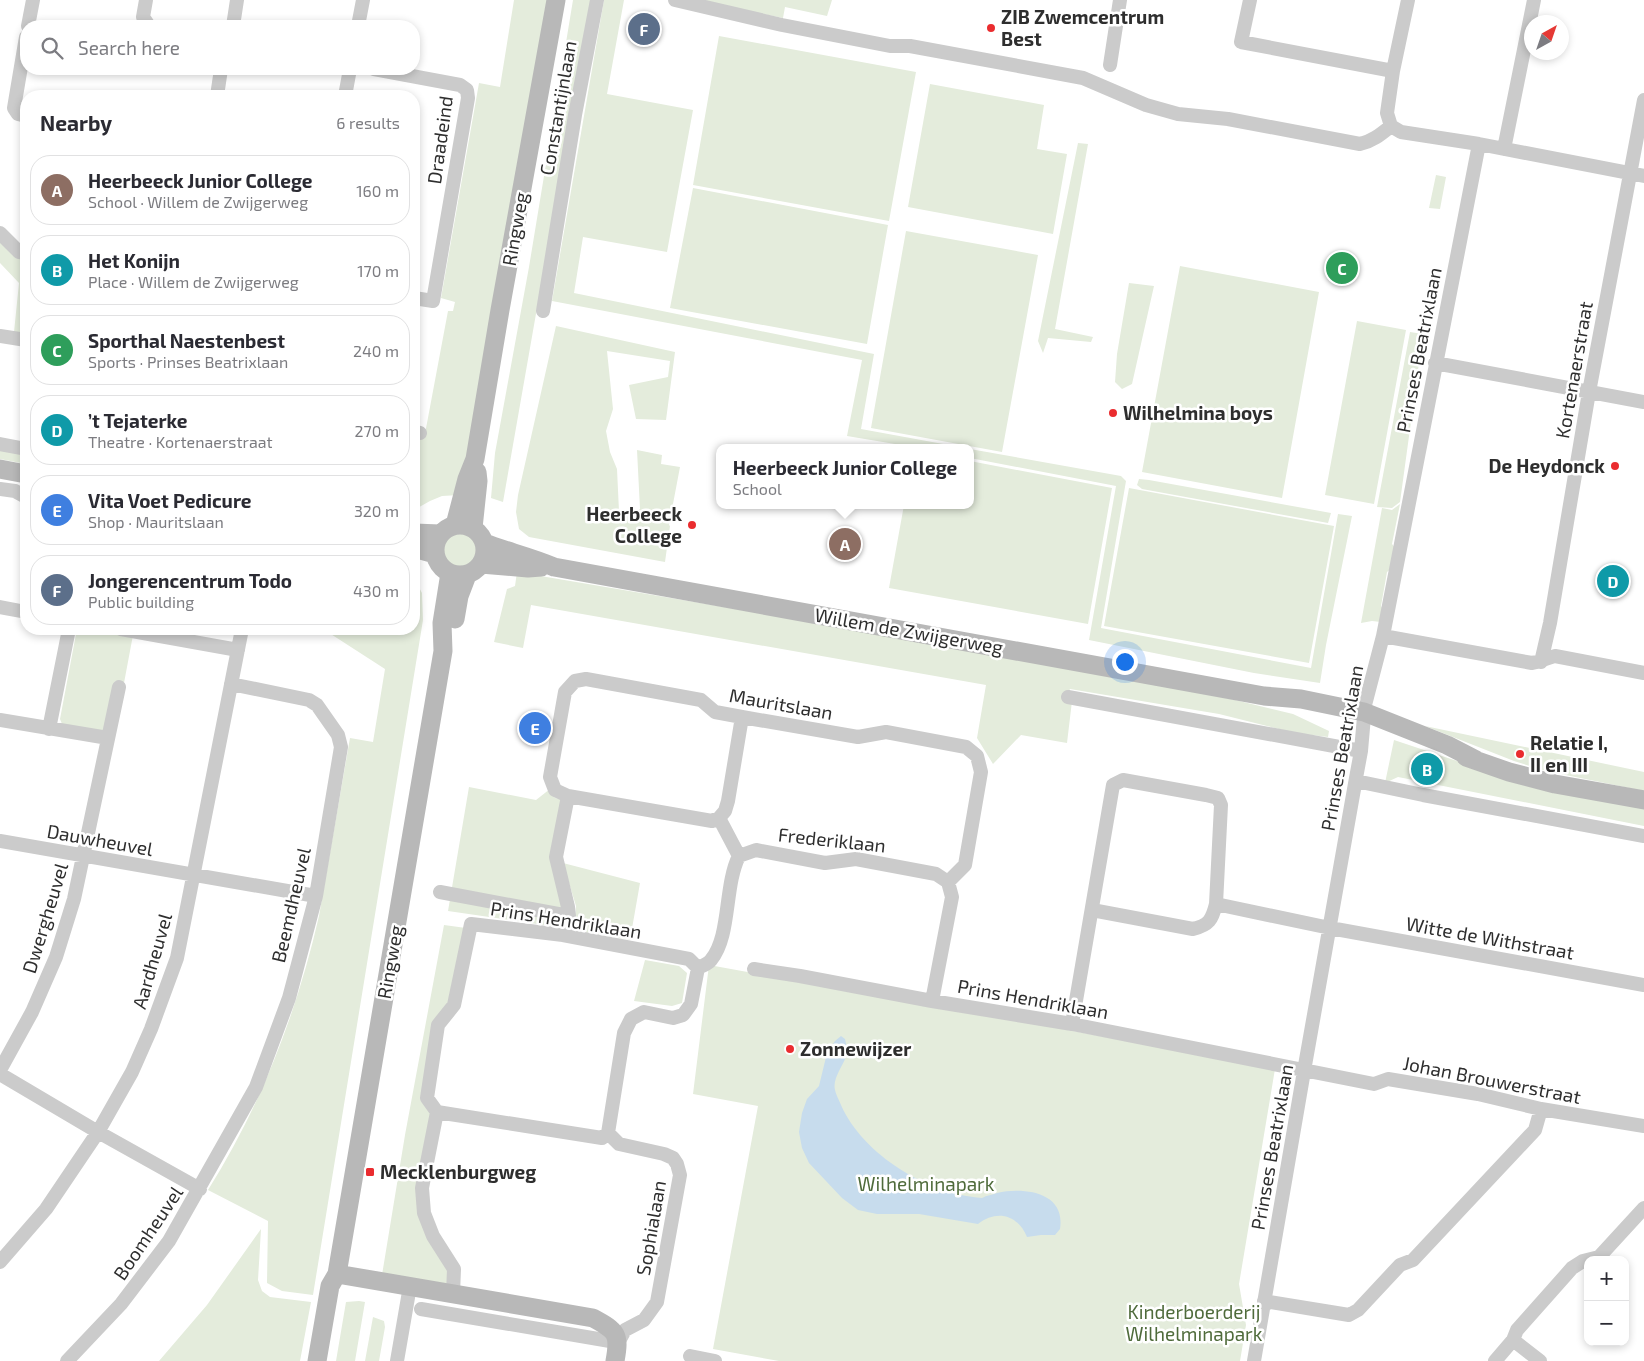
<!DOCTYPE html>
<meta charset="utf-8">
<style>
:root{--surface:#fff;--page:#f2f2f3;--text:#2b2b33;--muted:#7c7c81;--line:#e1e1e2;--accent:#ea2c2f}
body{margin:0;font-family:"Exo 2",sans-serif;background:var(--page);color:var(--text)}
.controls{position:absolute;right:15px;bottom:15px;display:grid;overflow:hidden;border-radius:10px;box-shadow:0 2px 8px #0003}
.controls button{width:45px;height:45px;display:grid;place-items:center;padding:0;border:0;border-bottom:1px solid var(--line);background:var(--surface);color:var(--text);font:25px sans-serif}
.compass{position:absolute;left:1524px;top:15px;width:45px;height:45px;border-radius:50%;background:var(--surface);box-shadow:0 2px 8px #0003;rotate:40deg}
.you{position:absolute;left:1124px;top:661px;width:18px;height:18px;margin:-12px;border:4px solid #fff;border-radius:50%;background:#1a73e8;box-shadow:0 0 0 8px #1a73e833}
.badge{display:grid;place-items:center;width:32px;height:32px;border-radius:50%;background:var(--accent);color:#fff;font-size:16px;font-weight:700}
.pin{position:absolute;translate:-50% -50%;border:2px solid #fff;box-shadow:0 1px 5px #0006}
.popup{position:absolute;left:716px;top:444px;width:258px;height:65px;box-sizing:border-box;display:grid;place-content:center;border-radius:10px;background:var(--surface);filter:drop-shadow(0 1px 4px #0005);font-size:16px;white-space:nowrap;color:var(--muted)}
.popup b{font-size:19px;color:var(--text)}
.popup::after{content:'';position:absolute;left:50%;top:100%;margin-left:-10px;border:10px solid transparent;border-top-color:var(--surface)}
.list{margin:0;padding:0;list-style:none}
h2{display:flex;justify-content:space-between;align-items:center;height:65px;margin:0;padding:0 20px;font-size:21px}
h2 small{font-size:16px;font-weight:400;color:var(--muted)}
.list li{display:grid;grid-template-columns:32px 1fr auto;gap:15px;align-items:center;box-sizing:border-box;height:70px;margin:0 10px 10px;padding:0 10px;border:1px solid var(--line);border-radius:20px}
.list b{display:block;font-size:19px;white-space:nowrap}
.list p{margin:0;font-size:16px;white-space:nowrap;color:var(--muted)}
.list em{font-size:16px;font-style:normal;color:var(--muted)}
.icon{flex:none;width:28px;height:28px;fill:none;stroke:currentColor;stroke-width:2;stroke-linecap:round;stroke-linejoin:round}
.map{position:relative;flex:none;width:1644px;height:1361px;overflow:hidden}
.search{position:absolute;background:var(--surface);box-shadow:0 2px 8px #0003;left:20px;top:20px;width:400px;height:55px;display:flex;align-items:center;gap:12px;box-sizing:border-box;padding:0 18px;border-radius:20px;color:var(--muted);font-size:19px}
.panel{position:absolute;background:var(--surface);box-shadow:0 2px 8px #0003;left:20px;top:90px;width:400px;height:545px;border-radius:20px}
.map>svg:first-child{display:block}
.green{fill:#e4ecdc}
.water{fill:#c7dced}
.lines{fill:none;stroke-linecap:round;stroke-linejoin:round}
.street{stroke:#cbcbcb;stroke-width:14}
.secondary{stroke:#b8b8b8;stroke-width:19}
.poi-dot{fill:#ea2c2f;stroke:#fff;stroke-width:2}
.labels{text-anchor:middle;stroke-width:5;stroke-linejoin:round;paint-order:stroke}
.poi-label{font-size:19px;font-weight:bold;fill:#2e2e2e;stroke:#fff;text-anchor:start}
.street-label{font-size:19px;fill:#2e2e2e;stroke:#fff}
.park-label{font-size:19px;fill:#4f6b3b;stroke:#fff}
</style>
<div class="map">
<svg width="1644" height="1361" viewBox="0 0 1644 1361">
<rect width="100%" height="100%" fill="#fff"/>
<path class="green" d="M 514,0 L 548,0 L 496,311 L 459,495 L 442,496 L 430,501 L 414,510 L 414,438 L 424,439 L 448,311 L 453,311 L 455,302 L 441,298 L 479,83 L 500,87 Z
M 573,0 L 591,0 L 503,502 L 491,498 L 495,453 L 529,267 Z
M 604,0 L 624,0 L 607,94 L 693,110 L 667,252 L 583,237 L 574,293 L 874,354 L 861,429 L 965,448 L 919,448 L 847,436 L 862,360 L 552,301 Z
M 706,0 L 832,0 L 827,16 L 785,7 L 783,18 L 704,2 Z
M 719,36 L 916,72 L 889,221 L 693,185 Z
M 930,84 L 1044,105 L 1037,149 L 1067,154 L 1053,234 L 908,207 Z
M 1078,143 L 1088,144 L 1055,329 L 1093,337 L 1091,342 L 1048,338 L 1043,353 L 1038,341 Z
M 1436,175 L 1446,177 L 1440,209 L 1429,208 Z
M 693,188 L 888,225 L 867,344 L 670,308 Z
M 906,231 L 1038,255 L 1002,452 L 871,428 Z
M 0,238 L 26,258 L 26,334 L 14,332 L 19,283 L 0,263 Z
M 1180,266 L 1319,292 L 1282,498 L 1142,472 Z
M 1129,283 L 1154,286 L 1132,384 L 1122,389 L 1115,382 L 1117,354 Z
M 1357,321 L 1406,330 L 1374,504 L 1325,495 Z
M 556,326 L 675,352 L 666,420 L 636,419 L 629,385 L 668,377 L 670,361 L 607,351 L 613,409 L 606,431 L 610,452 L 617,469 L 619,511 L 640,509 L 637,450 L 662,455 L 661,464 L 680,467 L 669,525 L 670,526 L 665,562 L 529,537 L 519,529 L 516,512 L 518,495 Z
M 1410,332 L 1423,334 L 1400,502 L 1392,508 L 1377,507 Z
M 0,449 L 26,453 L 26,464 L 0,459 Z
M 970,449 L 1121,476 L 1126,481 L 1101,628 L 1311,668 L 1338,514 L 1352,516 L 1326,645 L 1320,683 L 1254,673 L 1089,640 L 1116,486 L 970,458 Z
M 970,461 L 1112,488 L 1088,624 L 889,588 L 904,505 L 970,505 Z
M 1139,479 L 1149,480 L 1331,513 L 1328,523 L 1142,489 L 1137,485 Z
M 1129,488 L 1334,526 L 1309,663 L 1104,626 Z
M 1400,504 L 1392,544 L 1396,549 L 1392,568 L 1387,572 L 1381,606 L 1384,611 L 1381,622 L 1372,621 L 1361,623 L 1382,508 L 1392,510 Z
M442 550a18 18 0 1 1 36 0a18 18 0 1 1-36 0Z
M 517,572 L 1014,656 L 1231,699 L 1293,714 L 1329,731 L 1328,737 L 1295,733 L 1219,714 L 1070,689 L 1065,699 L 1072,701 L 1067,743 L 1021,735 L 993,764 L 977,738 L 986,685 L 531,605 L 523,648 L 494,642 L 507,589 L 515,586 Z
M 414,578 L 422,593 L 423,620 L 313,1295 L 282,1291 L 267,1283 L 268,1221 L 208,1190 C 261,1106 297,1012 319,916 L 350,738 L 373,742 L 385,669 L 323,629 L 414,629 Z
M 80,629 L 99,629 L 133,635 L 124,683 L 115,681 L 105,738 L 62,724 L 60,719 L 76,634 Z
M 1425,726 L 1644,772 L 1644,791 L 1546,771 L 1514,761 Z
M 1394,740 L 1505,777 L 1644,807 L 1644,826 L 1398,777 L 1385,783 Z
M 469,787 L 536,800 L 550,789 L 555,798 L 562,799 L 552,867 L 566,907 L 564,928 L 448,911 Z
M 563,863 L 640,883 L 630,940 L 574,930 L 576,906 Z
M 444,925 L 466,928 L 452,1000 L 436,1025 L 433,1116 L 420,1185 L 450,1269 L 449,1285 L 382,1275 L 405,1135 Z
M 645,960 L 679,966 L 687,973 L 682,1003 L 672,1006 L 634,1001 Z
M 709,965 L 1052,1027 L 1275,1069 L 1239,1284 L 1246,1325 L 1240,1361 L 779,1361 L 713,1349 L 758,1106 L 693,1094 Z
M 261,1229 L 258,1280 L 262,1291 L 270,1297 L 311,1302 L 300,1361 L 159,1361 L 207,1305 Z
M 359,1301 L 365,1302 L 355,1361 L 336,1361 L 346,1302 Z
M 373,1317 L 384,1321 L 385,1327 L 379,1361 L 365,1361 Z"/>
<path class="water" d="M 841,1036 L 845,1039 C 846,1044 848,1050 847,1054 C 844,1065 832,1078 835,1090 C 836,1095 839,1100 841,1105 C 863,1155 928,1194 982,1198 C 987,1195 992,1195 997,1193 C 1024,1187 1066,1192 1060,1229 L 1055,1235 L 1041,1235 L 1027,1237 C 1018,1215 997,1209 978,1224 L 919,1214 L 877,1214 L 858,1210 L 842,1198 L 809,1163 L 802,1148 L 799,1132 L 802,1113 L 807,1099 L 819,1086 L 827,1053 L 835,1041 Z"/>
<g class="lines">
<path class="street" d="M 146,0 L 143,17 L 149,26
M 675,0 L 782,25 L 890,46 L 910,46 L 1083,78 L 1146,105 L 1178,114 L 1228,119 L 1360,144 C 1373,141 1381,134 1391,126 L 1401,132 L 1479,144 L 1644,176
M 1250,0 L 1241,42 L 1393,71
M 28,26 L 33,0
M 233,26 L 237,0
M 358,26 L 363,0
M 26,37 L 14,108 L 18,114 L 26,116
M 1110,65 L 1120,0
M 374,69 L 460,85 L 467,90 L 468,98 L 433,301 L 414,298
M 217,96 L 221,69
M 345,96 L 350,69
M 1391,126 L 1387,113 L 1393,71 L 1408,0
M 1504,149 L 1534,0
M 0,233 L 19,252 L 26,253
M 543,311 L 575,115 L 597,0
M 0,336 L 26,340
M 1435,363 L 1644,402
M 414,432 L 420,433
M 0,444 L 26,449
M 0,489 L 15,491 L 26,497
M 0,607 L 26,612
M 121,629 L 238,650
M 1383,636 L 1532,663 C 1541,662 1546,658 1555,656 L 1644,673
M 1541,662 L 1550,623 L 1589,392 L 1644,100
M 1068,697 L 1361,751
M 0,720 L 108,738
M 49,729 L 69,629
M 1356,781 L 1423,795 L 1644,836
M 719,818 L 712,821 L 568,796 L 555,790 L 550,777 L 565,692 L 575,681 L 586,679 L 701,700 L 715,712 L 742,717 L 858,737 L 886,732 L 966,747 L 977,756 L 981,772 L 965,865 L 948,882 L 952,897 L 932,1001
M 0,841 L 316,896
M 739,856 L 756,850 L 825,863 L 856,859 L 936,874 L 948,882
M 440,892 L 569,916
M 1216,904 L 1330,928 L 1644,985
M 563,935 L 569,916 L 568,907 L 556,857 L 568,796
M 754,969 L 800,976 L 932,1001 L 1072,1024 L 1374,1084 L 1388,1079 L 1478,1094 L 1541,1109 L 1644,1126
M 1072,1024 L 1113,785 L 1123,780 L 1206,795 L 1218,798 L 1221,805 L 1216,904 C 1212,920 1209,925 1193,929 L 1092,910
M 0,1070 L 32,1012 L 56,957 L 74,899 L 119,687
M 0,1074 L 98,1132 L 200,1189
M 437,1112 L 602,1138 L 608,1133
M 0,1262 L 46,1209 L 98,1132 L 132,1072 L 151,1029 L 177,958 L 242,629
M 453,1294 L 454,1269 L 433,1236 L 424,1213 L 422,1188 L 437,1112 L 427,1098 L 438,1025 L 454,1005 L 471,924 L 563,935 L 689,959 L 698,968 C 702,966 708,964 711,960 C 731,936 724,886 739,856 L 719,818 L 725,811 L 728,801 L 742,717
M 1264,1301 L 1349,1315 L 1358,1310 L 1400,1265 L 1413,1260 L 1535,1130 L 1541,1109
M 421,1309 L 610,1341
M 1513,1340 L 1540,1361
M 618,1343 L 625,1330 L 644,1320 L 657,1302 L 680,1175 L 677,1164 L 673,1158 L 664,1154 L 619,1144 L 608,1133 L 624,1033 L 631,1019 L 644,1012 L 673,1018 L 683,1015 L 691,1004 L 698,968
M 690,1356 L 715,1361
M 67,1361 L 121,1304 L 169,1241 L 256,1087 L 289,998 L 316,896 L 341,747 L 338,735 L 317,705 L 309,700 L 231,684
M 397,1361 L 410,1286
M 1254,1361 L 1304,1071 L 1356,778 L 1361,751 L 1365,705 L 1383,636 L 1479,144
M 1495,1361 L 1513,1340 L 1517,1330 L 1572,1268 L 1583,1261 L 1599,1257 L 1644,1208"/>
<path class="secondary" d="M 0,469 L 26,474
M435 550a25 25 0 1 1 50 0a25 25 0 1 1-50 0Z
M 455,525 L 467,479 L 475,459 L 500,310 L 556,0
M 473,528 L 478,481 L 477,472
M 414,533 L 440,534
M 484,543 C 508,552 531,557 554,567 L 1264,696 L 1301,699 L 1364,712 L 1447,745 L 1476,760
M 414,548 L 435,554
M 481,564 L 528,568 L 541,567
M 455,619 L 459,596 L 467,575
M 1466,757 L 1509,772 L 1555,784 L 1644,800
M 337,1274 L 593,1318 C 617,1331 620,1334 615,1361
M 317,1361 L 330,1286 L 337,1274 L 443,651 L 442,623 L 450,573"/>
</g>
<g class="poi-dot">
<circle cx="991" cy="28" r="5"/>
<circle cx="1113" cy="413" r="5"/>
<circle cx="1615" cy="466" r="5"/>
<circle cx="692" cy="525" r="5"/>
<circle cx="1520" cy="754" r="5"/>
<circle cx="790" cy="1049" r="5"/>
<rect x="365" y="1167" width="10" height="10" rx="2.5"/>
</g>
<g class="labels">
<g class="poi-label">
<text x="1001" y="24">ZIB Zwemcentrum<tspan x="1001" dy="22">Best</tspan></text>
<text x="1123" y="420">Wilhelmina boys</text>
<text x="1605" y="473" text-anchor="end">De Heydonck</text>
<text x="682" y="521" text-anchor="end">Heerbeeck<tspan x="682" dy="22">College</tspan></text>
<text x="1530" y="750">Relatie I,<tspan x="1530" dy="22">II en III</tspan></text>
<text x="800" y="1056">Zonnewijzer</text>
<text x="380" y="1179">Mecklenburgweg</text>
</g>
<g class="street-label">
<text transform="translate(558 108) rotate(-80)" y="7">Constantijnlaan</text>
<text transform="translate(440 140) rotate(-82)" y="7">Draadeind</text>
<text transform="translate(515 229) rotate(-80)" y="7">Ringweg</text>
<text transform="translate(1419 350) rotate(-79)" y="7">Prinses Beatrixlaan</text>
<text transform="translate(1574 370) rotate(-80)" y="7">Kortenaerstraat</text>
<text transform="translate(909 631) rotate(10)" y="7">Willem de Zwijgerweg</text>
<text transform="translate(781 704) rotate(10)" y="7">Mauritslaan</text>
<text transform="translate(1342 748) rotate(-80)" y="7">Prinses Beatrixlaan</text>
<text transform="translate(100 840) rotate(10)" y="7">Dauwheuvel</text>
<text transform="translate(832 840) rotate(6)" y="7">Frederiklaan</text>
<text transform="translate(291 905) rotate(-77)" y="7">Beemdheuvel</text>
<text transform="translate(45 918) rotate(-73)" y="7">Dwergheuvel</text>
<text transform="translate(566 920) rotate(9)" y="7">Prins Hendriklaan</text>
<text transform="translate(1490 938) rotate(10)" y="7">Witte de Withstraat</text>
<text transform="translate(152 961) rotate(-74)" y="7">Aardheuvel</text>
<text transform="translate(390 962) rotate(-80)" y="7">Ringweg</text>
<text transform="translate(1033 999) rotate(10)" y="7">Prins Hendriklaan</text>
<text transform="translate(1492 1080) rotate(11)" y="7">Johan Brouwerstraat</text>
<text transform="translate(1272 1147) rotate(-80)" y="7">Prinses Beatrixlaan</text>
<text transform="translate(651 1228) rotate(-80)" y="7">Sophialaan</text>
<text transform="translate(148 1233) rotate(-56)" y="7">Boomheuvel</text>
</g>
<g class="park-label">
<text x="926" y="1191">Wilhelminapark</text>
<text x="1194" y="1319">Kinderboerderij<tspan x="1194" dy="22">Wilhelminapark</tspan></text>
</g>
</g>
</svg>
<div class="controls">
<button>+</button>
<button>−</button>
</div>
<svg class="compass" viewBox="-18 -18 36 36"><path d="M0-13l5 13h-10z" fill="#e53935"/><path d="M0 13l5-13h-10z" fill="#7c7c81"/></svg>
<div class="you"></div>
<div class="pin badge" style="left:845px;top:544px;background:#8d6e63">A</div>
<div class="popup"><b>Heerbeeck Junior College</b>School</div>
<div class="pin badge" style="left:1427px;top:769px;background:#0f9aa8">B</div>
<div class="pin badge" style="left:1342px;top:268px;background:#2e9e5b">C</div>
<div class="pin badge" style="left:1613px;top:581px;background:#0f9aa8">D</div>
<div class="pin badge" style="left:535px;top:728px;background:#3f7fe0">E</div>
<div class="pin badge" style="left:644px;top:29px;background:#5c6f8a">F</div>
<div class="search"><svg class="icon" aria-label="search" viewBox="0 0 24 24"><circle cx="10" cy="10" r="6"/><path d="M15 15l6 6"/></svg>Search here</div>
<section class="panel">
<h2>Nearby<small>6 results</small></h2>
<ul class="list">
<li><span class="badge" style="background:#8d6e63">A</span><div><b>Heerbeeck Junior College</b><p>School · Willem de Zwijgerweg</p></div><em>160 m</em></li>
<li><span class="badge" style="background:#0f9aa8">B</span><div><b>Het Konijn</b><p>Place · Willem de Zwijgerweg</p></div><em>170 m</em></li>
<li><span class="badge" style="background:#2e9e5b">C</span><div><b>Sporthal Naestenbest</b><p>Sports · Prinses Beatrixlaan</p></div><em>240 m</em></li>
<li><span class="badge" style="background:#0f9aa8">D</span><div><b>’t Tejaterke</b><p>Theatre · Kortenaerstraat</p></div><em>270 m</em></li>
<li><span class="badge" style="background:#3f7fe0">E</span><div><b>Vita Voet Pedicure</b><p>Shop · Mauritslaan</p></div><em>320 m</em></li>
<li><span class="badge" style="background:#5c6f8a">F</span><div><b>Jongerencentrum Todo</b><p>Public building</p></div><em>430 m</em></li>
</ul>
</section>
</div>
